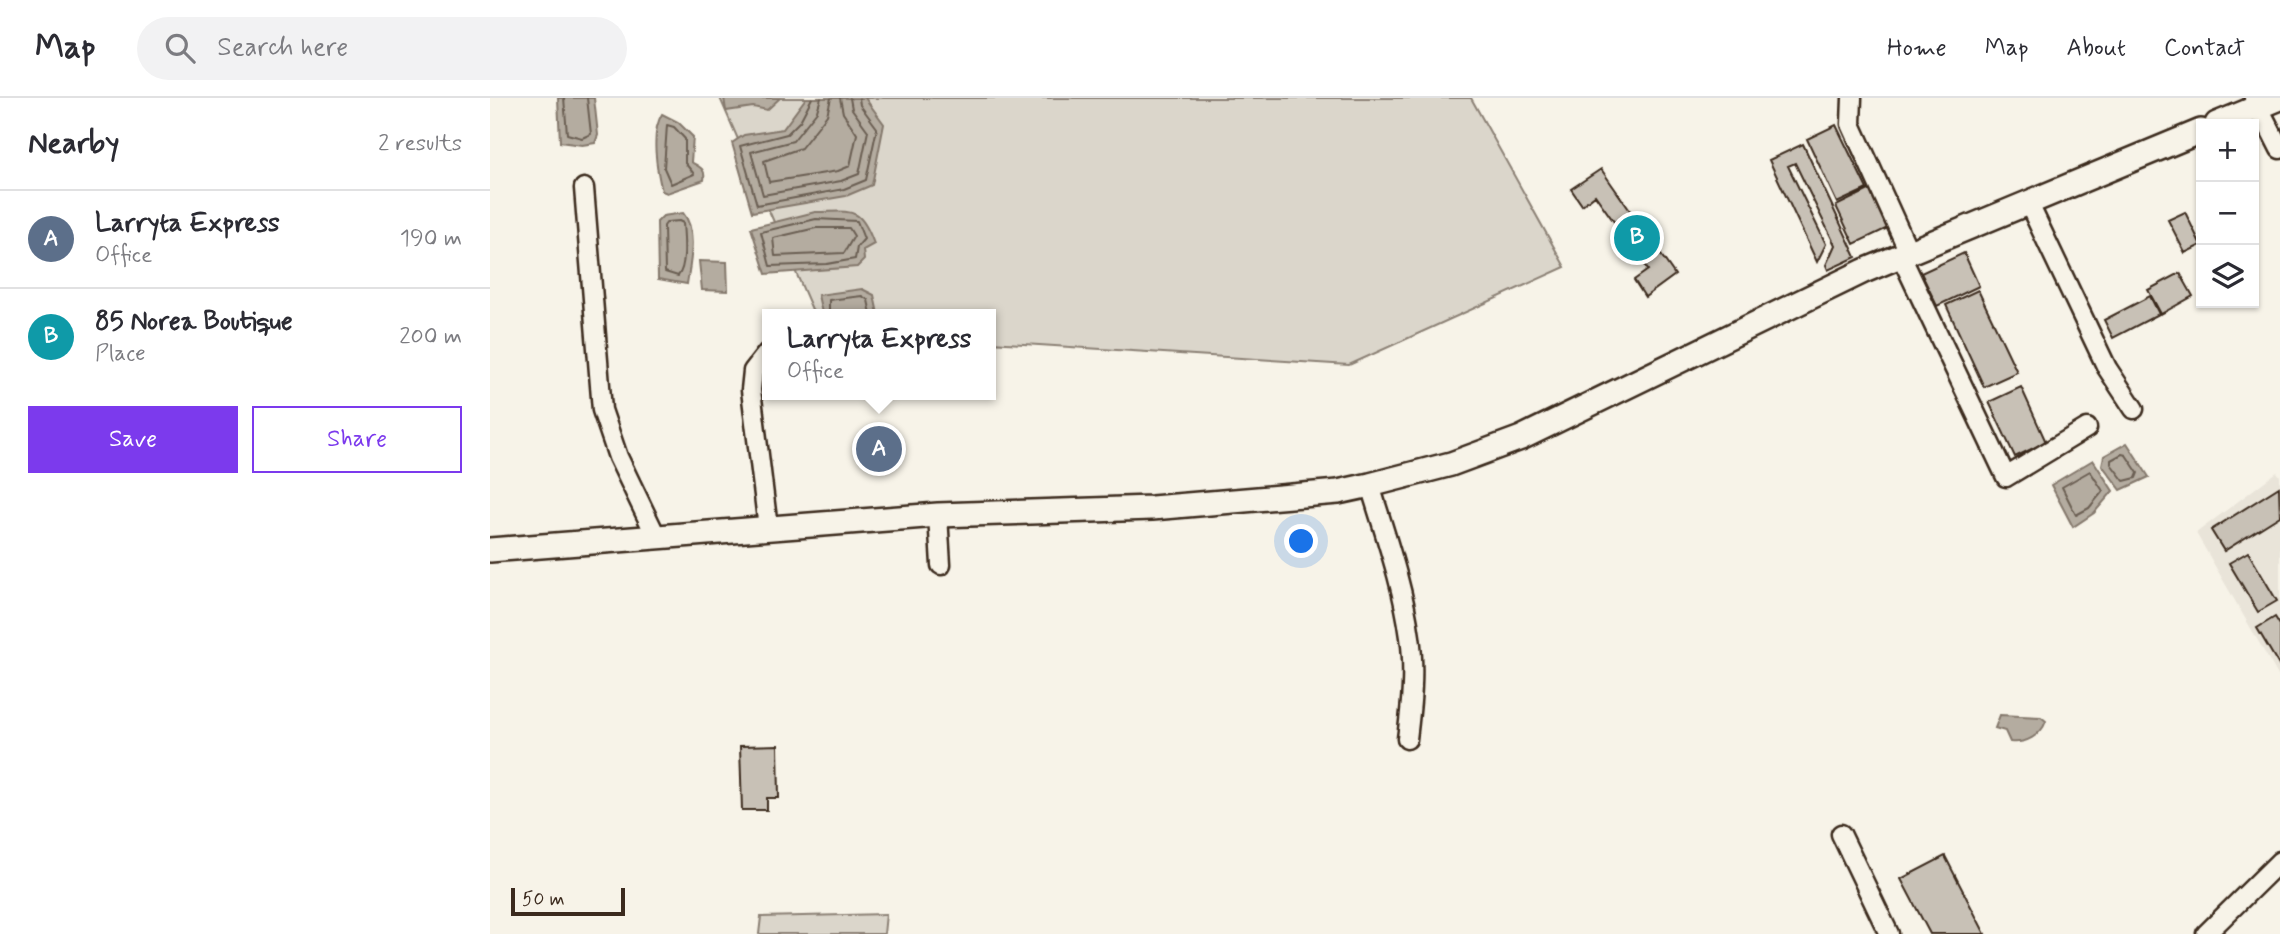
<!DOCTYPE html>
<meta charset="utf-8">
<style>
:root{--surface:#fff;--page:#f2f2f3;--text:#2b2b33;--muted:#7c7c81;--line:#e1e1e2;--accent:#7c3aed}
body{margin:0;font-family:Mynerve,sans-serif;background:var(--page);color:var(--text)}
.controls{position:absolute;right:21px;top:21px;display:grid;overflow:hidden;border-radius:0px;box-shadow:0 2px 5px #0004}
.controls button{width:63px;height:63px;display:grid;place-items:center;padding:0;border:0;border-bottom:2px solid var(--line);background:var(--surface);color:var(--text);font:35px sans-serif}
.scale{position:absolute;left:21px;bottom:18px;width:114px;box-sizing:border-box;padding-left:7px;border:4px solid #3b2a1e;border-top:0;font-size:19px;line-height:24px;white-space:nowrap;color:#3b2a1e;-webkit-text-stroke:5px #f7f3e8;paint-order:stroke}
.you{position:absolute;left:812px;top:444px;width:24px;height:24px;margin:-18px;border:5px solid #fff;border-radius:50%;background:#1a73e8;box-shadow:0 0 0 10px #1a73e833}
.badge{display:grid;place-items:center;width:46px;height:46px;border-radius:50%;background:var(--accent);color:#fff;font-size:23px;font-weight:700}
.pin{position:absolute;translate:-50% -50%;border:4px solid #fff;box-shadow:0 2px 7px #0006}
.popup{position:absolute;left:272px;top:211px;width:234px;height:91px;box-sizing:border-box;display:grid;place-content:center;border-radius:0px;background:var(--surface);filter:drop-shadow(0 2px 5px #0005);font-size:23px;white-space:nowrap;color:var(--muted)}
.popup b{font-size:26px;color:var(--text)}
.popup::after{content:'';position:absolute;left:50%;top:100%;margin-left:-14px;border:14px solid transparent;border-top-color:var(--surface)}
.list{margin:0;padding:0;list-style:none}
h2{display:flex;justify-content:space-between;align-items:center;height:91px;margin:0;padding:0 28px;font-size:30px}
h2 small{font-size:23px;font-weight:400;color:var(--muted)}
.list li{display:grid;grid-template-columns:46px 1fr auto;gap:21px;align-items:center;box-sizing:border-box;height:98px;padding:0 28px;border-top:2px solid var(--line)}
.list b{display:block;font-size:26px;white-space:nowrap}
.list p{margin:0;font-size:23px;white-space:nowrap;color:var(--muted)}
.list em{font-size:23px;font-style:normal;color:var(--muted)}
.actions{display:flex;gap:14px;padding:21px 28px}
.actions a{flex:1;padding:16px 0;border:2px solid var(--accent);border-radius:0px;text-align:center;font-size:24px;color:var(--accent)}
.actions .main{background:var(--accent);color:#fff}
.icon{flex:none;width:38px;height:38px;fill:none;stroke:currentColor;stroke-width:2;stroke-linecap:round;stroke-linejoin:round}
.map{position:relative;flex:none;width:1790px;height:836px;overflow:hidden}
header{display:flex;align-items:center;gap:42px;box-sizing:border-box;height:98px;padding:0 35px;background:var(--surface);border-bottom:2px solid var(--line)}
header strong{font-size:33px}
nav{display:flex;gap:38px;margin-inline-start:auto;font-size:24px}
.search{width:490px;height:63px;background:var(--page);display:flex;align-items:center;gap:18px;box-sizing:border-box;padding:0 24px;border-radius:38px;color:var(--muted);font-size:26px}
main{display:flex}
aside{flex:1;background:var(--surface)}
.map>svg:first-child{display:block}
.built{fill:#e9e4d9}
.green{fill:#dbd6cb;stroke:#8b8074;stroke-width:2}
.water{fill:#b4aca0;stroke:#84786c;stroke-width:2}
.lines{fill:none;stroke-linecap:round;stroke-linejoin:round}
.shore{stroke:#6b5e52;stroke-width:2}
.building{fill:#c8c1b6;stroke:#3b2a1e;stroke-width:2}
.minor-casing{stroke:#3b2a1e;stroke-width:23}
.tertiary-casing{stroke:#3b2a1e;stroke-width:28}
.minor{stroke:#f7f3e8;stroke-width:18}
.tertiary{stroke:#f7f3e8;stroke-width:23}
</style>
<header>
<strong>Map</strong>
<div class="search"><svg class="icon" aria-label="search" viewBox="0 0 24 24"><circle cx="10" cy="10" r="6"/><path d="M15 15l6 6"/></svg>Search here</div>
<nav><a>Home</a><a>Map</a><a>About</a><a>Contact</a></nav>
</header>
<main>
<aside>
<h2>Nearby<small>2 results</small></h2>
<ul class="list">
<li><span class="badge" style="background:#5c6f8a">A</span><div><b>Larryta Express</b><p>Office</p></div><em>190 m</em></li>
<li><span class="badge" style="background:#0f9aa8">B</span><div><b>85 Norea Boutique</b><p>Place</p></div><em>200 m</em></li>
</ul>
<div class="actions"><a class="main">Save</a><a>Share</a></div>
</aside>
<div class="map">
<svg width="1790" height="836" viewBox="0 0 1790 836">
<rect width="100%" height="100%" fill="#f7f3e8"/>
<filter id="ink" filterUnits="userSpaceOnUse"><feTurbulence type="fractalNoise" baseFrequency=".0143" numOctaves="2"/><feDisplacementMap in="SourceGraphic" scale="14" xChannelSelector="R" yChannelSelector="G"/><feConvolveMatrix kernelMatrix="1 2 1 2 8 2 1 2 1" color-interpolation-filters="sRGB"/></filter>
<g filter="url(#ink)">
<path class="built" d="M 1787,374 L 1790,378 L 1790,581 L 1706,435 Z"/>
<path class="green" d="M 230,0 L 981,0 L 1075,169 L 859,267 L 501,244 L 501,216 L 324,216 Z
M 396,816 L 394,836 L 269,836 L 271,819 Z"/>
<path class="water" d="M 68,0 L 104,0 L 108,37 L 105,45 L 92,47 L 70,44 Z
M 234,0 L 290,0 L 277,12 L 263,9 L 236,13 Z
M 316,0 L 375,0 L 394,26 L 382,87 L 356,98 L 262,114 L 242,45 L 254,37 L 293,31 Z
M 172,16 L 188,24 L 203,39 L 201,64 C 210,69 216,71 214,82 L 177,95 L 172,93 C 167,73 160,35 172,16 Z
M 325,114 C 362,114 370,107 384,146 L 373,152 L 374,162 L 367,169 L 276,176 L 261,130 Z
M 193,115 C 208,132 200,166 197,186 L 168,181 L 167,124 L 173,118 Z
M 209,163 L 237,164 L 238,193 L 212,192 Z
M 372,191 L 384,197 L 388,216 L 332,215 L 328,197 Z
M 1637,345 L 1659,379 L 1631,392 L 1612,367 L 1614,358 Z
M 1603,362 L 1623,393 L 1604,415 L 1583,429 L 1561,387 Z
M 1510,617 L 1551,619 L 1556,623 C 1551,638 1535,646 1520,644 L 1515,633 L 1505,630 Z"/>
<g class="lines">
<path class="shore" d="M 74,0 L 77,36 L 92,40 L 101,36 L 97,0
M 322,0 L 310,23 L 297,36 L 250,48 L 267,107 L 354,91 L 376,82 L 387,30 L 370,7 L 369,0
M 331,0 L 327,13 L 303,43 L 261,54 L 273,97 L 351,83 L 369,76 L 378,33 L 362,11 L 360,0
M 341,0 L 337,17 L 311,50 L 274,63 L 279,84 L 348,73 L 360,68 L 367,36 L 353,15 L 350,0
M 177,27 L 184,29 L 195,41 L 195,65 L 204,76 L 181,86 L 174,70 Z
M 326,121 L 367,123 L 374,141 L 367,149 L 365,161 L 337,166 L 280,168 L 271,134 Z
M 189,123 L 193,125 C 194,139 197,168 188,178 L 175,174 L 174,128 L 177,124 Z
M 326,130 L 359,130 L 364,138 L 354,155 L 285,158 L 283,140 Z
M 339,216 L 339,202 L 372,198 L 378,202 L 381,216
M 1632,356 L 1636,357 L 1648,375 L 1646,380 L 1634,383 L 1621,366 L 1621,362 Z
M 1600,373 L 1613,393 L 1599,410 L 1586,417 L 1572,389 Z"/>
</g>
<path class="building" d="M 1346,27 L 1377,91 L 1347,105 L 1317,41 Z
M 1313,46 L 1366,159 L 1338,172 L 1336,167 L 1345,147 L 1305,65 L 1298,68 L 1336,146 L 1327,164 L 1279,62 Z
M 1111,71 L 1185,177 L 1155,199 L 1144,182 L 1158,172 L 1105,97 L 1092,107 L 1081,91 Z
M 1383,90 L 1402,128 L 1364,146 L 1346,108 Z
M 1695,114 L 1711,147 L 1695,155 L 1678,122 Z
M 1474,155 L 1489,188 L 1447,208 L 1431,175 Z
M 1690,175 L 1703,198 L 1671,216 L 1658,192 Z
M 1488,192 L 1527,274 L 1494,289 L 1456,207 Z
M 1660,198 L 1669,216 L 1623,240 L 1614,222 Z
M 1531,289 L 1556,344 L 1525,359 L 1499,304 Z
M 1789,389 L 1790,418 L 1734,453 L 1721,432 Z
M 1758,454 L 1787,503 L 1768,514 L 1739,465 Z
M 1785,519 L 1790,527 L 1790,569 L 1767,530 Z
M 288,647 L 289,700 L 277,700 L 277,712 L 252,712 L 250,648 Z
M 1455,758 L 1495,836 L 1440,836 L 1411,781 Z"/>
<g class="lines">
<defs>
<path id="minor" d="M 1362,0 L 1361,26 L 1419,154
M 1764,0 L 1790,51
M 94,90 L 112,312 L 128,359 L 166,438
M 1539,106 L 1617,270 L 1644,311
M 1411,158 L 1516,379 L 1597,330
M 277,255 L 263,273 L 261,292 L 278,430
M 880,387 C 895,437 913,487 920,539 C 925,573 921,608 917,641
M 448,417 L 451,467
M 1351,736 L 1399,836
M 1716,836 L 1790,763"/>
<path id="tertiary" d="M 1727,26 L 1790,0
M 0,452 L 448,417 L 662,410 L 848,394 L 880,387 L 961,366 L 1031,340 L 1374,173 L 1711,33"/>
</defs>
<use href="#minor" class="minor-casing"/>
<use href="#tertiary" class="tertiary-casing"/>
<use href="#minor" class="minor"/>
<use href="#tertiary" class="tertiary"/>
</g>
</g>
</svg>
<div class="controls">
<button>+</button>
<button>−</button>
<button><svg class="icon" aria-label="layers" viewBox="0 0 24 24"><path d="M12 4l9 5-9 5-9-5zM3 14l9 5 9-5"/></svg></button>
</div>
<div class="scale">50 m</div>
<div class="you"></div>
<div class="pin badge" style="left:389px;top:351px;background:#5c6f8a">A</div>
<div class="popup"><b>Larryta Express</b>Office</div>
<div class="pin badge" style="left:1147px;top:140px;background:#0f9aa8">B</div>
</div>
</main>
